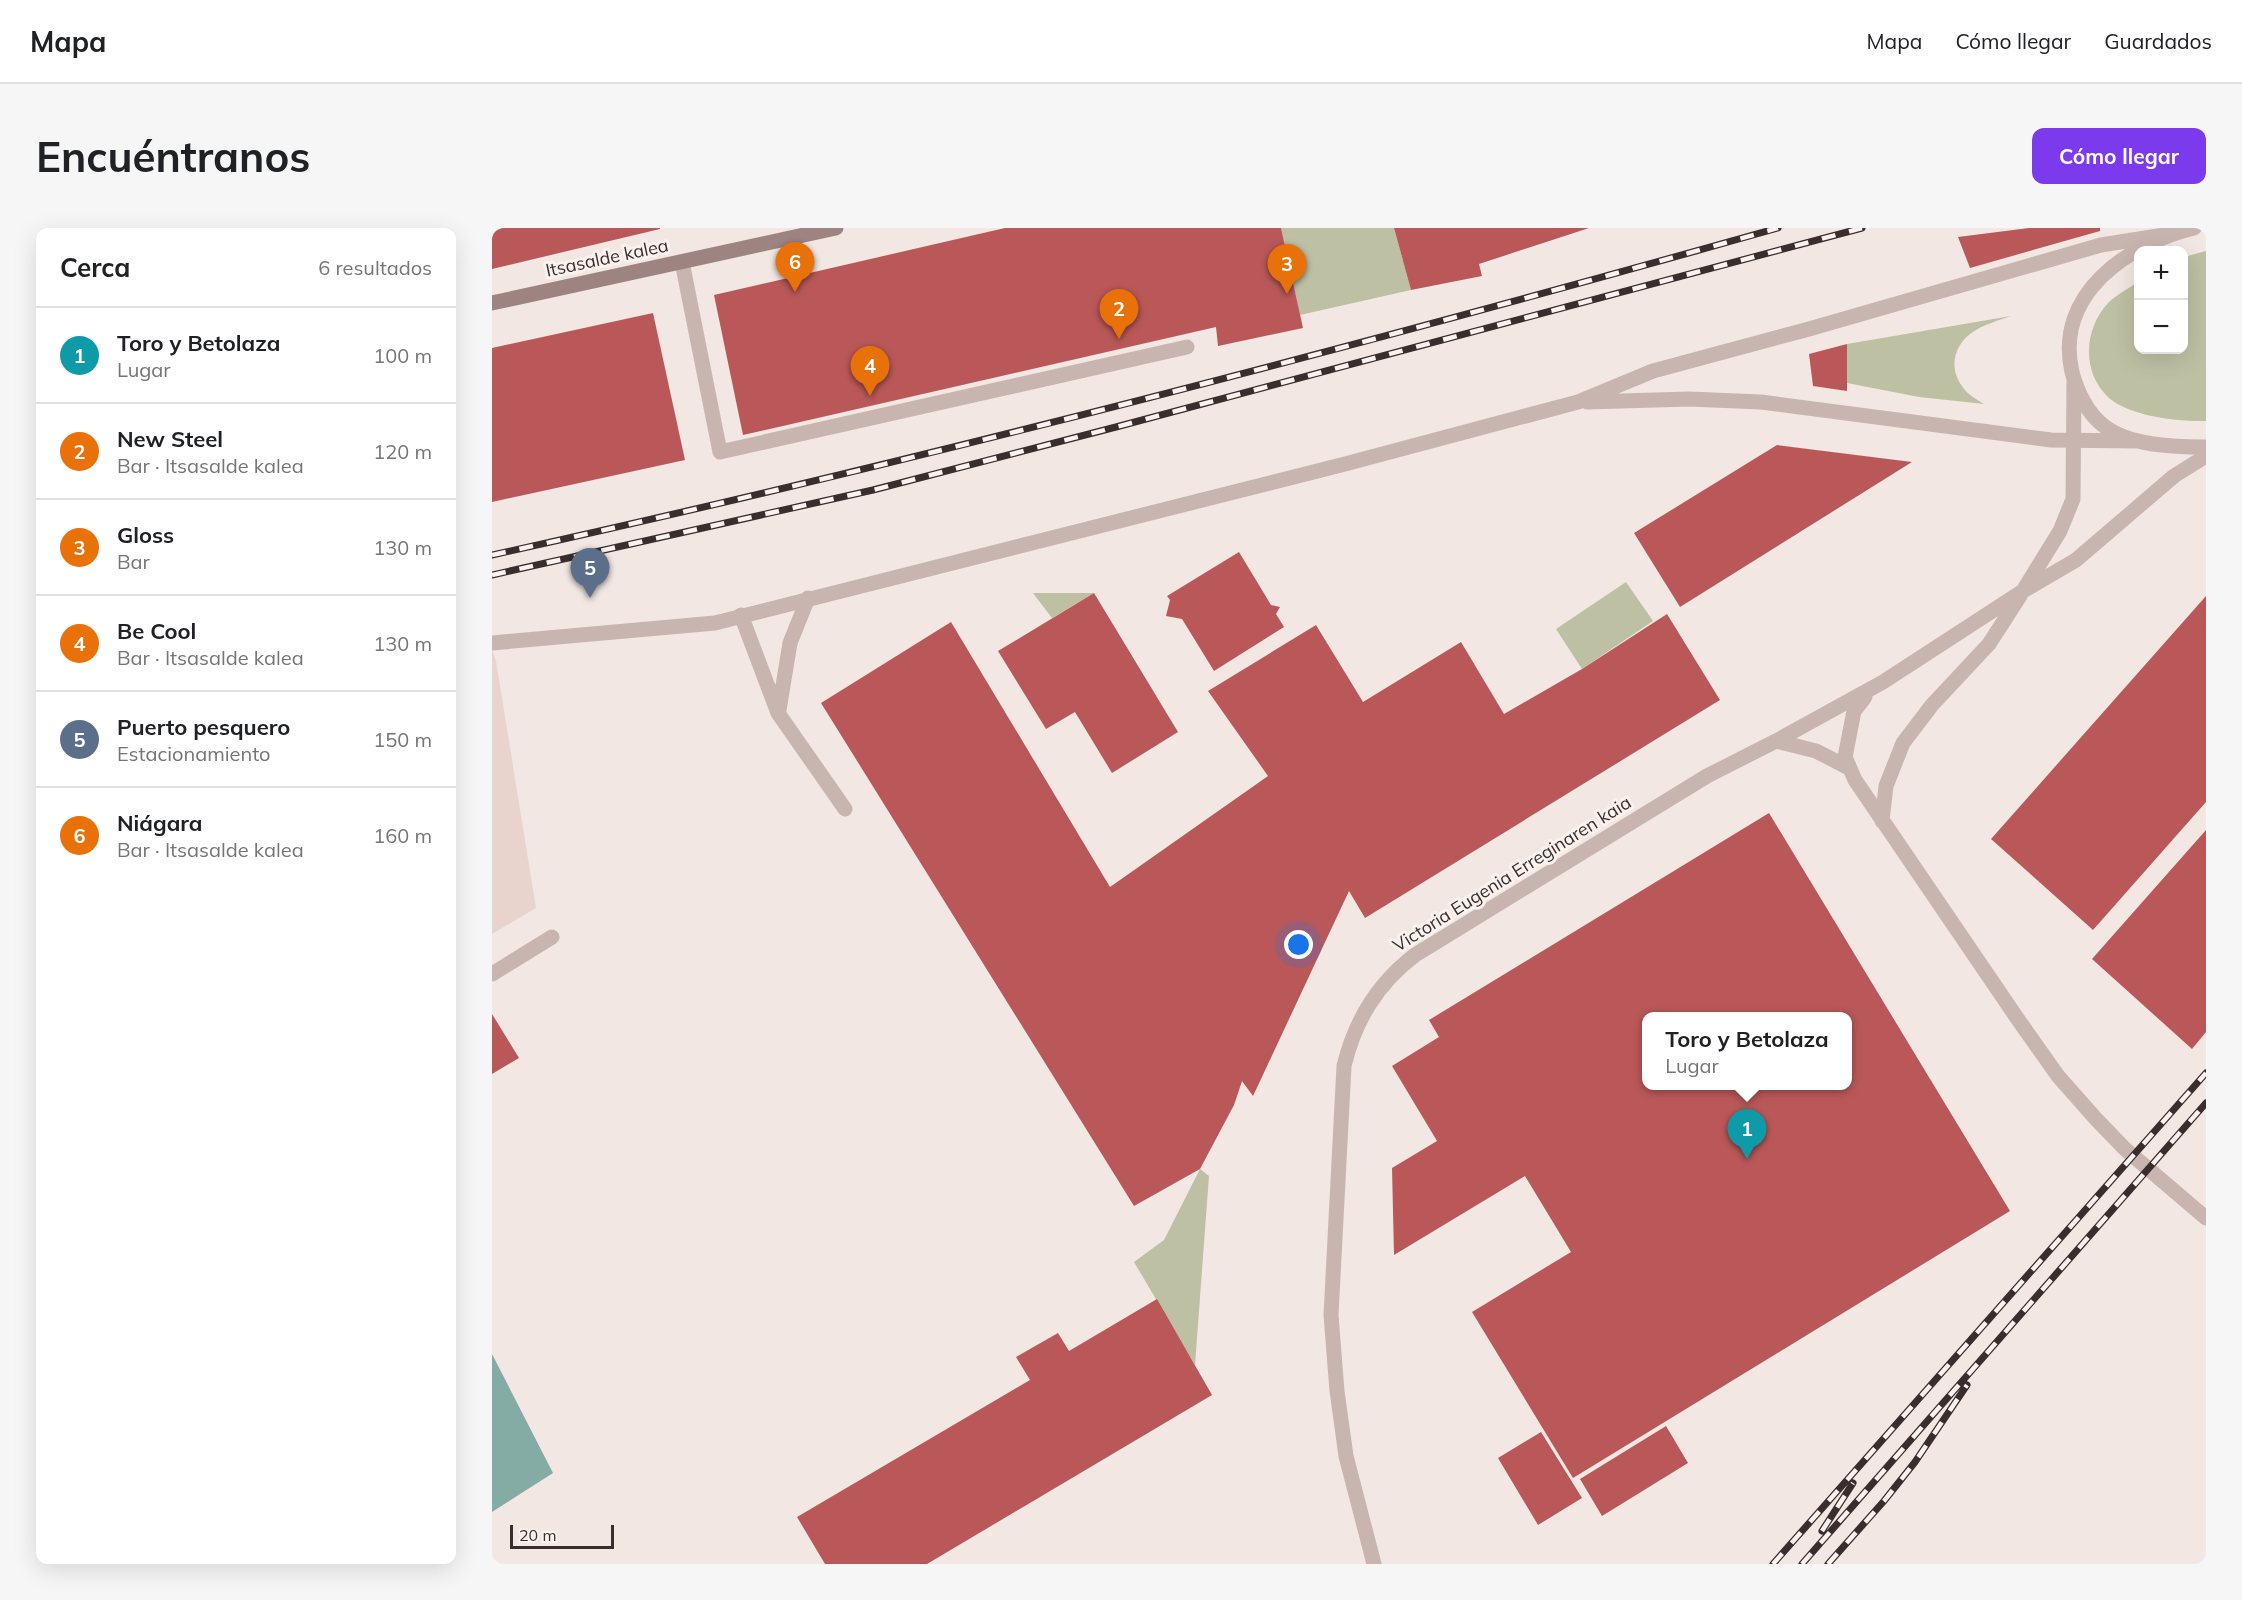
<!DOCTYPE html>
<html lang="es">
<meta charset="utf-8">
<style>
:root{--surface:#fff;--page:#f6f6f6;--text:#202124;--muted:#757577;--line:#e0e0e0;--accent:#7c3aed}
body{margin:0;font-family:Mulish,sans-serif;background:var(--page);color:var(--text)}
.controls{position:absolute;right:18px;top:18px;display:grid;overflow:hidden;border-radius:12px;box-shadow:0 6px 24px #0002}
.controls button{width:54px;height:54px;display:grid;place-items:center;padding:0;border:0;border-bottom:2px solid var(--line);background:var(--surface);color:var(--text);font:30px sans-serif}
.scale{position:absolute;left:18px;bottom:15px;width:104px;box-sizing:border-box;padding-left:6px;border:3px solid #392d2d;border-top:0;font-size:16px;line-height:21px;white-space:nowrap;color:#392d2d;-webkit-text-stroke:4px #faf2ef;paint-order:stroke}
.you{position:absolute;left:807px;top:717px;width:21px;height:21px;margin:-15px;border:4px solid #fff;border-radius:50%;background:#1a73e8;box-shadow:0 0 0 9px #1a73e833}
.badge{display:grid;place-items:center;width:39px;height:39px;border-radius:50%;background:var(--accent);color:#fff;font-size:20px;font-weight:700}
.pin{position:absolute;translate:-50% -50px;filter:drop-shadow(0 2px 3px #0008)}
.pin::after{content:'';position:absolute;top:32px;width:21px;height:18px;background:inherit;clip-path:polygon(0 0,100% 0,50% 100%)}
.popup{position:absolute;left:1150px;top:784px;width:210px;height:78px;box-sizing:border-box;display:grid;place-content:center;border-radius:12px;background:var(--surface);filter:drop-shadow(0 2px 4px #0005);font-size:20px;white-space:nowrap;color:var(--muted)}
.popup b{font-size:22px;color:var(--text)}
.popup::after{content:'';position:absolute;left:50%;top:100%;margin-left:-12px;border:12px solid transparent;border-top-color:var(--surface)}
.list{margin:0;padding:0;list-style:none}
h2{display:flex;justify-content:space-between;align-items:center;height:78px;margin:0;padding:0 24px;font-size:26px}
h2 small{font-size:20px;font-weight:400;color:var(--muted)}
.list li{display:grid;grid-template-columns:39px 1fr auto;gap:18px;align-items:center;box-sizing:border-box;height:96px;padding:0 24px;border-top:2px solid var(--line)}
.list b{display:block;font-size:22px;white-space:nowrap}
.list p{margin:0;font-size:20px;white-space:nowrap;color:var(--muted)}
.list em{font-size:20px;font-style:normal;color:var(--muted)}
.map{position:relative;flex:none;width:1714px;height:1336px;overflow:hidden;border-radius:12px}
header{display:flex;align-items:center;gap:36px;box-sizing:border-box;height:84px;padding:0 30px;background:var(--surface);border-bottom:2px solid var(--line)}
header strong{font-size:28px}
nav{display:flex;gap:33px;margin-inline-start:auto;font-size:21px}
.intro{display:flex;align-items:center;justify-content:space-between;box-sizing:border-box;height:144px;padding:0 36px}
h1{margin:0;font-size:42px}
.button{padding:15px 27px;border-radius:12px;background:var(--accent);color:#fff;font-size:21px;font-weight:700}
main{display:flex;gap:36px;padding:0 36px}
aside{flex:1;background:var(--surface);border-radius:12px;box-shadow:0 6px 24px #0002}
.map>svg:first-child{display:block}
.green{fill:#bec0a4}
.plaza{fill:#e8d4cc}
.water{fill:#84aca4}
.building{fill:#ba5859;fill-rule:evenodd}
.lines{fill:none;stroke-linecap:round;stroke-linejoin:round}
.lane{stroke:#c9b5af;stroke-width:15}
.street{stroke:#c9b5af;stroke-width:15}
.secondary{stroke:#9d8481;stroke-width:15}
.rail-casing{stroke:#392d2d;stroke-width:7}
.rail{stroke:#faf2ef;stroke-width:4.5;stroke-dasharray:14;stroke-linecap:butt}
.labels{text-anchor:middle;stroke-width:6;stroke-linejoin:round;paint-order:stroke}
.street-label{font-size:18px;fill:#392d2d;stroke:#faf2ef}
</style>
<header>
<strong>Mapa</strong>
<nav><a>Mapa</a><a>Cómo llegar</a><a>Guardados</a></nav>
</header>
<div class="intro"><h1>Encuéntranos</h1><a class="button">Cómo llegar</a></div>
<main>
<aside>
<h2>Cerca<small>6 resultados</small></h2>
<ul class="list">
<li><span class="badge" style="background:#0f9aa8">1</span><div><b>Toro y Betolaza</b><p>Lugar</p></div><em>100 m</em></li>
<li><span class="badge" style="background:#e8710a">2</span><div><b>New Steel</b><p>Bar · Itsasalde kalea</p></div><em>120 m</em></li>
<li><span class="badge" style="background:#e8710a">3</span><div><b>Gloss</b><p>Bar</p></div><em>130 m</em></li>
<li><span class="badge" style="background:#e8710a">4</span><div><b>Be Cool</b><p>Bar · Itsasalde kalea</p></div><em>130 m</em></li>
<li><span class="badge" style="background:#5c6f8a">5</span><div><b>Puerto pesquero</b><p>Estacionamiento</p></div><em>150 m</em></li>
<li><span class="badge" style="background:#e8710a">6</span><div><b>Niágara</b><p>Bar · Itsasalde kalea</p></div><em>160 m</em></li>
</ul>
</aside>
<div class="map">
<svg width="1714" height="1336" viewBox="0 0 1714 1336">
<rect width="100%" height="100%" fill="#f2e7e3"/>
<path class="green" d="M 789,0 L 902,0 L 919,62 L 808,87 Z
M 1714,23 L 1714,193 C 1687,194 1633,188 1614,167 C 1589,141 1593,100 1616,75 C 1624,67 1637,60 1646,54 L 1646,122 L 1692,122 L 1692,29 Z
M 1519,88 C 1508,92 1494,96 1484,102 C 1461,115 1455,142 1473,162 C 1478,168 1486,172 1492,176 L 1427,169 L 1355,155 L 1355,116 Z
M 1134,354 L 1161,393 L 1090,441 L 1064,401 Z
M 541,365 L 602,365 L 560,390 Z
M 708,941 L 717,948 L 703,1137 L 642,1034 L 672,1012 Z"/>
<path class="plaza" d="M 0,422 L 4,433 L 44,680 L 0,706 Z"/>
<path class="water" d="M 0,1126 L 61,1245 L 0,1284 Z"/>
<path class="building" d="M 0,0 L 168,0 L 168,1 L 0,41 Z
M 513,0 L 789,0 L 811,100 L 726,118 L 724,99 L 251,207 L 222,67 Z
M 902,0 L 1097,0 L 987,36 L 990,48 L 919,62 Z
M 1537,0 L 1608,0 L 1608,3 L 1478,40 L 1466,9 Z
M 161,85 L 193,232 L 0,274 L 0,120 Z
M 1355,116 L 1355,163 L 1321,158 L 1317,126 Z
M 1285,217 L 1420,234 L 1188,379 L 1142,305 Z
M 747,324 L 779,377 L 788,379 L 784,386 L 792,399 L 722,443 L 690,391 L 674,388 L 678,372 L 675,368 Z
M 602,365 L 686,504 L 620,545 L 583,484 L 554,501 L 506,423 Z
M 1714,368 L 1714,574 L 1601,702 L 1499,611 Z
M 1175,386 L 1228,472 L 873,690 L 857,663 L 761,868 L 750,853 L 742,877 L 708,941 L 642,978 L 329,475 L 459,394 L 618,659 L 776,548 L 716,463 L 824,397 L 871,474 L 969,414 L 1012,486 L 1090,441 Z
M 1277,585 L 1518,983 L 1081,1250 L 980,1084 L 1079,1024 L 1033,948 L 902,1027 L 900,940 L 945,913 L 900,838 L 947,809 L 937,792 ZM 1154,788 L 1356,788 L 1356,858 L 1154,858 Z
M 1714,602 L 1714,804 L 1700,821 L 1600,731 Z
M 0,786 L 27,830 L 0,846 Z
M 665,1071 L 720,1167 L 435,1336 L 333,1336 L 305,1289 L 538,1152 L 524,1129 L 566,1105 L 577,1123 Z
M 1174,1198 L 1196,1235 L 1110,1288 L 1088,1251 Z
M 1049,1204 L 1090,1270 L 1046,1297 L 1006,1230 Z"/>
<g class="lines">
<path class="lane" d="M 1582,154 L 1581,271 L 1568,303 L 1531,363 L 1584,332 L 1682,248 L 1714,228
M 249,387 L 286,485 L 353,581
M 1373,469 L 1362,483 L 1353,529 L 1363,552 L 1525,790 L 1566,848 L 1604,891 L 1633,921 L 1714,990
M 287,482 L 298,415 L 316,370
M 1284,513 L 1324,523 L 1357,540
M 1390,593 L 1394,558 L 1411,515 L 1440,477 L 1497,416 L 1528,368
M 882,1336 L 854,1228 L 845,1163 L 839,1087 L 852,838 C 863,792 885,756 923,727 L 1215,548 L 1284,513 L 1391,454 L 1531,363"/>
<path class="street" d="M 1702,0 C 1636,16 1562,66 1580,144 C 1585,164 1596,186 1612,198 C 1638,218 1683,219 1714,219
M 190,34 L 228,224 L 695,119
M 1095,174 L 1197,171 L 1269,174 L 1559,212 L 1646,213
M 0,415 L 223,395 L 853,236 L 1086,174 L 1161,143 L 1317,101 L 1609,17 L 1678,6
M 0,746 L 60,709"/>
<path class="secondary" d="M 0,75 L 344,0"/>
<defs>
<path id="rail" d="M 0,327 C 432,232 860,120 1286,0
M 0,347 L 381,262 L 624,199 L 1370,0
M 1330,1303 L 1361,1255
M 1281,1336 L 1714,845
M 1310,1336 L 1714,875
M 1336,1336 L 1392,1273 L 1423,1234 L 1475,1157"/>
</defs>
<use href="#rail" class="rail-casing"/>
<use href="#rail" class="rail"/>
</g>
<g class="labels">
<g class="street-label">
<text transform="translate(115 30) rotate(-12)" y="6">Itsasalde kalea</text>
<text transform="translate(1020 646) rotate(-32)" y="6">Victoria Eugenia Erreginaren kaia</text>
</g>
</g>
</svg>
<div class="controls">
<button>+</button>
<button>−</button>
</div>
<div class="scale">20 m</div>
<div class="you"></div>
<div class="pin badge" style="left:1255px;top:931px;background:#0f9aa8">1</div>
<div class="popup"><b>Toro y Betolaza</b>Lugar</div>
<div class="pin badge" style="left:627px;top:111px;background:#e8710a">2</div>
<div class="pin badge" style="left:795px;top:66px;background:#e8710a">3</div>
<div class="pin badge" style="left:378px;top:168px;background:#e8710a">4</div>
<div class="pin badge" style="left:98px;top:370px;background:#5c6f8a">5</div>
<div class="pin badge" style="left:303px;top:64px;background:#e8710a">6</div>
</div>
</main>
